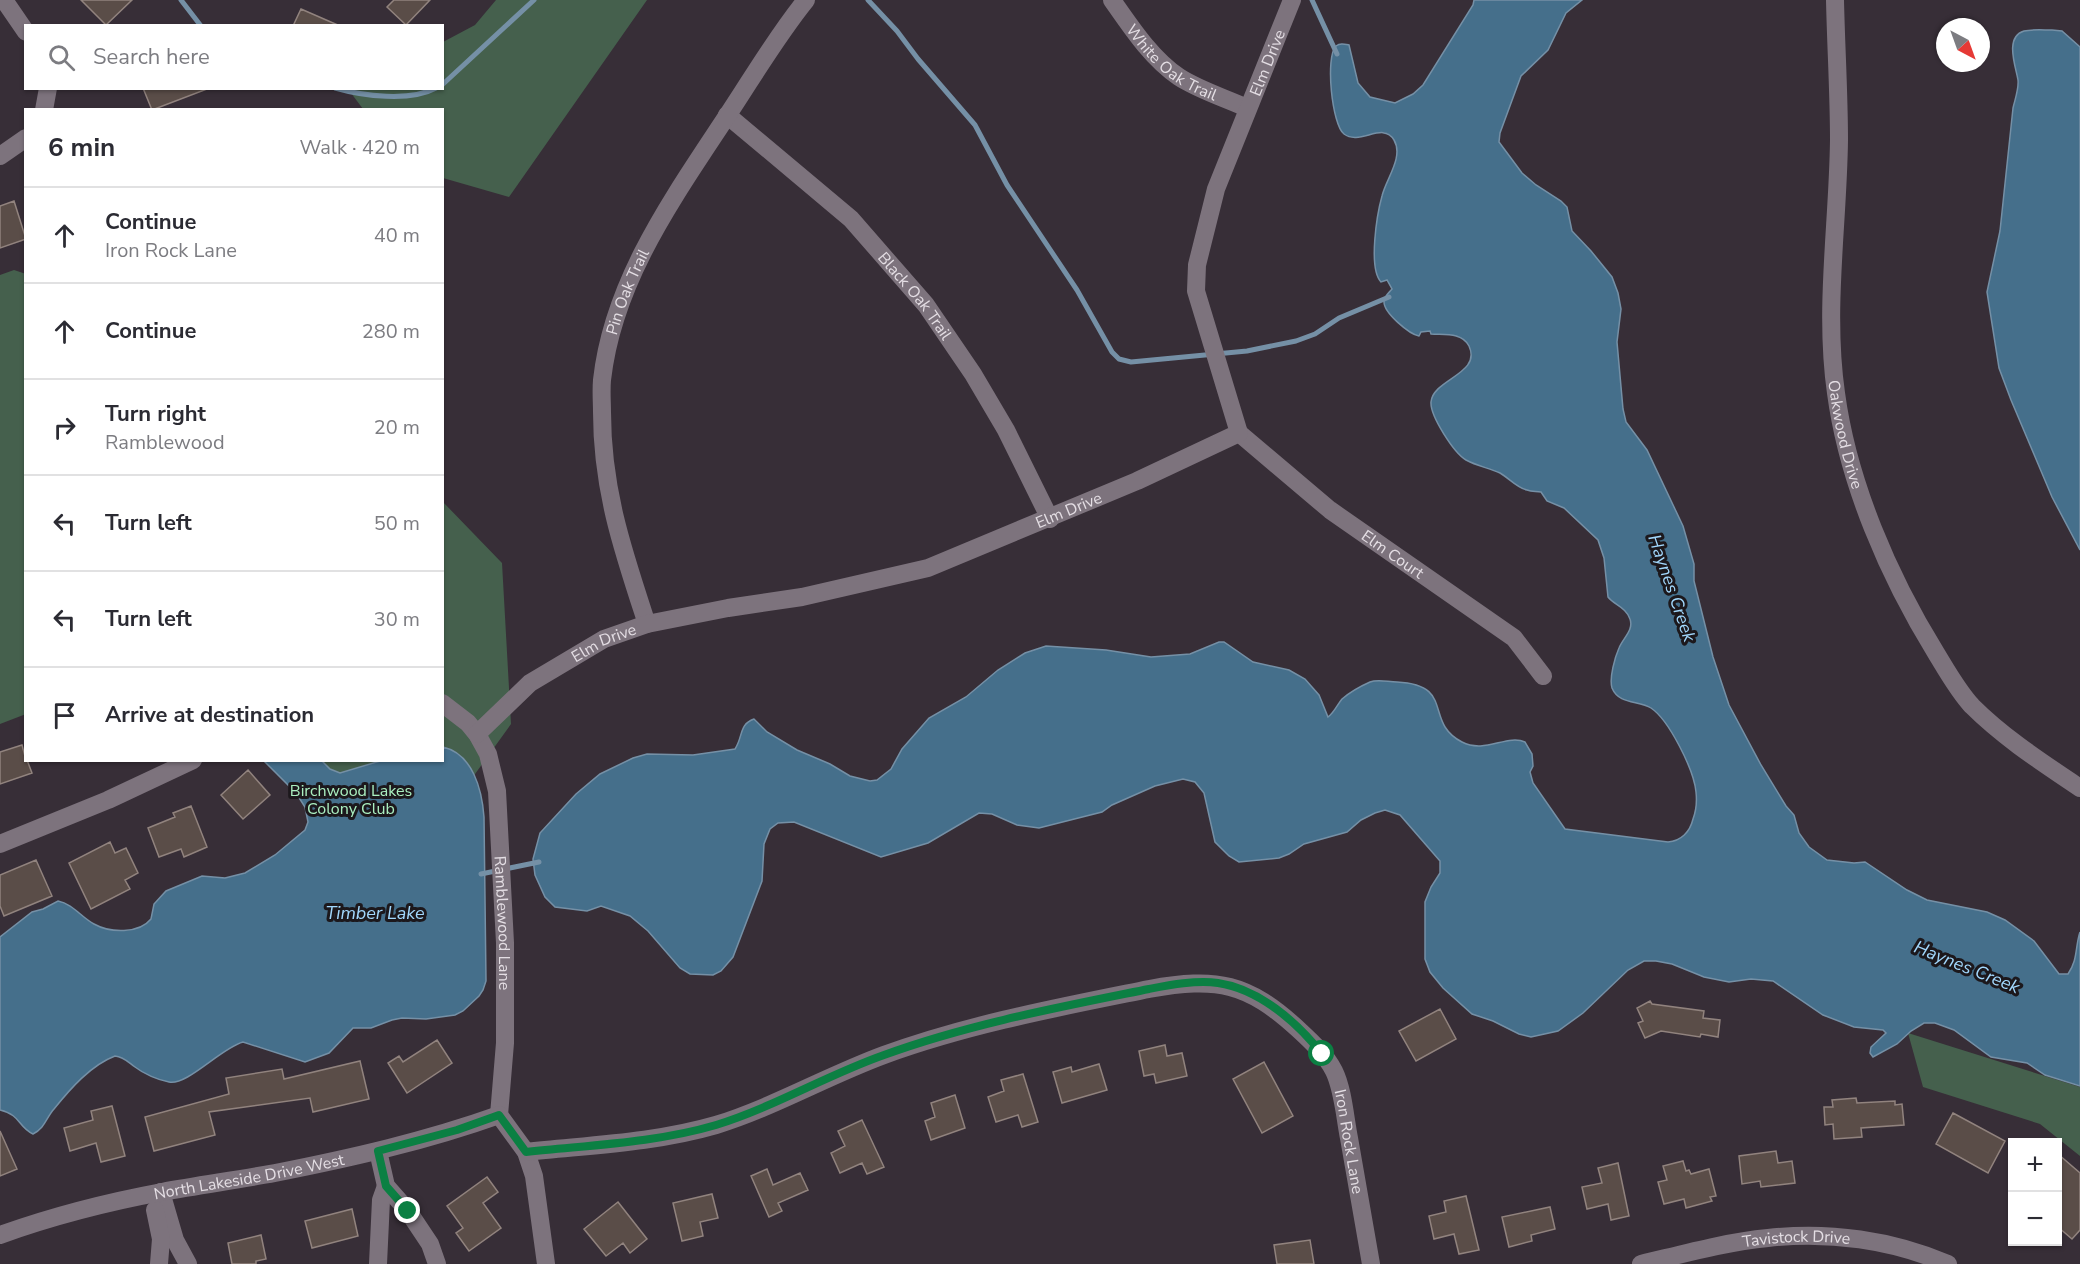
<!DOCTYPE html>
<meta charset="utf-8">
<style>
:root{--surface:#fff;--page:#f2f2f3;--text:#2b2b33;--muted:#7c7c81;--line:#e1e1e2}
body{margin:0;font-family:"Nunito Sans",sans-serif;background:var(--page);color:var(--text)}
.controls{position:absolute;right:18px;bottom:18px;display:grid;overflow:hidden;border-radius:0px;box-shadow:0 2px 4px #0004}
.controls button{width:54px;height:54px;display:grid;place-items:center;padding:0;border:0;border-bottom:2px solid var(--line);background:var(--surface);color:var(--text);font:30px sans-serif}
.compass{position:absolute;left:1936px;top:18px;width:54px;height:54px;border-radius:50%;background:var(--surface);box-shadow:0 2px 4px #0004;rotate:139deg}
.stop{position:absolute;width:18px;height:18px;margin:-14px;border:4px solid #0b8043;border-radius:50%;background:#fff}
.stop.end{background:#0b8043;border-color:#fff;box-shadow:0 2px 6px #0008}
.list{margin:0;padding:0;list-style:none}
h2{display:flex;justify-content:space-between;align-items:center;height:78px;margin:0;padding:0 24px;font-size:26px}
h2 small{font-size:20px;font-weight:400;color:var(--muted)}
.list li{display:grid;grid-template-columns:39px 1fr auto;gap:18px;align-items:center;box-sizing:border-box;height:96px;padding:0 24px;border-top:2px solid var(--line)}
.list b{display:block;font-size:22px;white-space:nowrap}
.list p{margin:0;font-size:20px;white-space:nowrap;color:var(--muted)}
.list em{font-size:20px;font-style:normal;color:var(--muted)}
.icon{flex:none;width:33px;height:33px;fill:none;stroke:currentColor;stroke-width:2;stroke-linecap:round;stroke-linejoin:round}
.map{position:relative;flex:none;width:2080px;height:1264px;overflow:hidden}
.search{position:absolute;background:var(--surface);box-shadow:0 2px 4px #0004;left:24px;top:24px;width:420px;height:66px;display:flex;align-items:center;gap:15px;box-sizing:border-box;padding:0 21px;border-radius:0px;color:var(--muted);font-size:22px}
.panel{position:absolute;background:var(--surface);box-shadow:0 2px 4px #0004;left:24px;top:108px;width:420px;height:654px;border-radius:0px}
.map>svg:first-child{display:block}
.green{fill:#45604d}
.water{fill:#456f8b;stroke:#7590a6;stroke-width:1.5}
.lines{fill:none;stroke-linecap:round;stroke-linejoin:round}
.stream{stroke:#7590a6;stroke-width:5}
.building{fill:#5a4d48;stroke:#91837e;stroke-width:1.5}
.minor{stroke:#7d737d;stroke-width:18}
.route{stroke:#0b8043;stroke-width:8}
.labels{text-anchor:middle;stroke-width:6;stroke-linejoin:round;paint-order:stroke}
.street-label{font-size:16px;fill:#e4dee4;stroke:#1c181c}
.park-label{font-size:16px;fill:#aaefc0;stroke:#1c181c}
.water-label{font-size:18px;font-style:italic;fill:#a2d8fd;stroke:#1c181c}
</style>
<div class="map">
<svg width="2080" height="1264" viewBox="0 0 2080 1264">
<rect width="100%" height="100%" fill="#372e37"/>
<path class="green" d="M 496,0 L 647,0 L 509,197 L 443,178 L 442,110 L 363,109 L 348,89 L 442,88 L 443,42 L 475,25 Z
M 14,270 L 26,274 L 26,714 L 0,724 L 0,275 Z
M 443,502 L 502,563 L 511,724 L 447,813 L 302,761 L 442,760 Z
M 1908,1033 L 2080,1087 L 2080,1156 L 2040,1124 L 1923,1087 Z"/>
<path class="water" d="M 1474,0 L 1582,0 L 1566,13 L 1548,50 L 1521,76 L 1500,133 L 1499,142 L 1522,173 L 1536,185 L 1561,201 L 1567,207 L 1572,231 L 1591,251 L 1612,277 L 1618,293 L 1621,309 L 1617,342 L 1623,409 L 1626,422 L 1647,450 L 1683,526 L 1694,564 L 1694,581 L 1713,657 L 1729,705 L 1761,765 L 1786,806 L 1794,815 L 1799,833 L 1809,847 L 1827,860 L 1854,863 L 1865,862 L 1907,890 L 1927,900 L 1987,912 L 2005,920 L 2034,941 L 2059,974 L 2068,974 C 2078,960 2075,947 2080,932 L 2080,1086 L 2045,1075 L 2027,1063 L 1991,1057 L 1954,1030 L 1935,1023 L 1924,1023 L 1911,1031 L 1897,1044 L 1873,1057 L 1870,1053 L 1871,1047 L 1886,1033 L 1883,1030 L 1854,1027 L 1823,1015 L 1773,981 L 1751,979 L 1729,982 L 1704,977 L 1672,964 L 1656,961 L 1644,961 L 1628,970 L 1583,1013 L 1558,1031 L 1531,1037 L 1519,1034 L 1493,1021 L 1472,1014 L 1443,988 L 1430,972 L 1425,959 L 1425,902 L 1431,887 L 1440,873 L 1440,861 L 1400,815 L 1385,810 L 1375,813 L 1361,820 L 1347,832 L 1304,844 L 1289,854 L 1279,858 L 1239,862 L 1229,856 L 1215,842 L 1204,793 L 1195,782 L 1183,779 L 1155,786 L 1112,805 L 1102,812 L 1039,828 L 1017,825 L 992,814 L 979,813 L 928,843 L 881,857 L 794,822 L 778,823 L 770,829 L 764,844 L 762,881 L 733,957 L 721,971 L 713,975 L 690,974 L 680,968 L 648,931 L 630,916 L 601,906 L 587,911 L 555,907 L 545,897 L 535,875 L 533,859 L 540,833 L 576,794 L 600,774 L 633,758 L 647,754 L 693,755 L 735,749 C 743,737 739,724 754,719 L 767,732 L 797,750 L 830,764 L 850,776 L 870,781 L 877,780 L 891,769 L 902,749 L 929,718 L 966,697 L 998,670 L 1025,653 L 1046,646 L 1106,650 L 1151,657 L 1190,654 L 1219,642 L 1224,642 L 1253,662 L 1289,670 L 1305,679 L 1319,695 L 1328,717 C 1334,713 1337,705 1342,699 C 1349,693 1361,686 1370,682 C 1378,679 1388,682 1397,682 C 1456,685 1423,722 1462,742 C 1485,754 1507,734 1525,742 L 1532,754 L 1533,766 L 1530,772 L 1533,783 L 1565,829 L 1668,842 C 1681,841 1690,832 1693,819 C 1696,811 1697,801 1696,792 C 1694,770 1669,720 1651,708 C 1639,700 1619,705 1612,688 C 1609,678 1615,657 1619,648 C 1623,638 1634,630 1630,619 C 1626,607 1614,605 1608,597 L 1604,558 L 1598,540 L 1564,508 L 1547,501 L 1541,492 C 1536,491 1532,492 1527,490 C 1517,488 1509,478 1500,473 C 1489,468 1477,466 1466,460 C 1454,453 1430,416 1431,402 C 1433,379 1482,374 1469,346 C 1462,332 1444,335 1431,334 L 1430,331 L 1421,332 L 1419,336 C 1409,334 1384,313 1384,302 C 1384,296 1389,293 1392,289 L 1387,280 L 1381,282 C 1368,268 1377,214 1382,196 C 1386,179 1404,157 1394,140 C 1383,121 1360,146 1344,134 C 1332,125 1325,57 1336,46 C 1340,43 1344,44 1349,45 L 1358,83 L 1370,97 L 1395,103 L 1413,94 L 1423,85 L 1473,5 Z
M 2052,30 L 2062,31 L 2080,47 L 2080,550 L 2052,497 L 2011,400 L 1999,368 L 1987,292 L 2000,231 L 2013,108 C 2015,99 2019,89 2018,80 C 2016,67 2004,37 2024,31 C 2032,29 2043,30 2052,30 Z
M 443,747 C 473,754 482,790 484,817 L 486,981 L 483,990 L 479,996 L 463,1011 L 455,1015 L 426,1019 L 402,1018 L 392,1020 L 371,1028 L 353,1028 L 329,1053 L 305,1062 L 243,1042 C 221,1048 187,1086 169,1082 C 158,1080 144,1074 135,1067 C 128,1062 124,1057 115,1056 C 91,1065 70,1089 54,1109 C 46,1118 45,1128 33,1134 C 18,1127 21,1115 0,1110 L 0,937 L 32,912 L 43,909 L 58,901 C 73,904 81,917 94,924 C 110,933 139,934 151,919 L 154,904 L 166,891 L 202,876 L 225,878 L 245,873 L 275,855 L 305,830 L 308,822 L 305,807 L 296,793 L 264,761 L 322,761 L 330,769 L 340,773 L 380,761 L 442,760 Z"/>
<g class="lines">
<path class="stream" d="M 181,0 L 201,26
M 868,0 L 897,31 L 918,59 L 975,125 L 1007,185 L 1077,290 L 1112,352 L 1119,359 L 1131,362 L 1247,351 L 1296,341 L 1315,334 L 1339,318 L 1389,297
M 1312,0 L 1337,54
M 442,85 L 534,0
M 335,88 C 363,96 410,102 436,88
M 481,874 L 539,862"/>
</g>
<path class="building" d="M 81,0 L 132,0 L 106,25 Z
M 394,0 L 430,0 L 406,25 L 387,7 Z
M 301,9 L 340,26 L 293,26 Z
M 143,88 L 207,88 L 207,89 L 152,110 Z
M 14,201 L 26,239 L 0,248 L 0,206 Z
M 22,745 L 26,760 L 27,760 L 32,773 L 0,784 L 0,752 Z
M 248,770 L 270,795 L 243,819 L 221,795 Z
M 191,806 L 207,847 L 184,857 L 181,849 L 159,857 L 148,828 L 175,817 L 173,813 Z
M 110,842 L 115,853 L 126,848 L 138,873 L 125,880 L 130,889 L 91,909 L 69,863 Z
M 36,860 L 52,896 L 4,916 L 0,906 L 0,875 Z
M 1650,1001 L 1652,1004 L 1704,1011 L 1703,1018 L 1720,1020 L 1718,1037 L 1701,1034 L 1700,1037 L 1661,1031 L 1645,1038 L 1638,1023 L 1643,1021 L 1637,1008 Z
M 1440,1009 L 1456,1039 L 1416,1061 L 1399,1031 Z
M 437,1040 L 452,1063 L 407,1093 L 388,1063 L 399,1056 L 403,1062 Z
M 1165,1045 L 1167,1056 L 1182,1053 L 1187,1076 L 1156,1083 L 1154,1074 L 1144,1076 L 1139,1051 Z
M 360,1061 L 369,1099 L 313,1112 L 310,1098 L 209,1112 L 215,1135 L 154,1151 L 145,1117 L 229,1094 L 226,1078 L 282,1069 L 284,1079 Z
M 1264,1062 L 1293,1116 L 1262,1133 L 1233,1079 Z
M 1099,1064 L 1107,1090 L 1062,1103 L 1053,1072 L 1071,1067 L 1072,1072 Z
M 1023,1074 L 1038,1122 L 1022,1127 L 1018,1115 L 996,1122 L 988,1097 L 1004,1091 L 1001,1080 Z
M 955,1095 L 965,1128 L 931,1140 L 925,1121 L 935,1117 L 931,1103 Z
M 1856,1098 L 1857,1103 L 1895,1101 L 1895,1105 L 1902,1104 L 1904,1125 L 1861,1128 L 1862,1137 L 1834,1139 L 1833,1124 L 1825,1125 L 1824,1107 L 1833,1107 L 1832,1100 Z
M 112,1106 L 125,1156 L 101,1162 L 96,1143 L 70,1151 L 64,1128 L 93,1120 L 91,1111 Z
M 1953,1113 L 2005,1141 L 1988,1173 L 1936,1144 Z
M 862,1120 L 884,1167 L 867,1174 L 862,1163 L 840,1173 L 831,1153 L 845,1146 L 838,1131 Z
M 0,1131 L 17,1169 L 0,1176 Z
M 1776,1151 L 1778,1163 L 1792,1161 L 1795,1183 L 1761,1187 L 1760,1181 L 1742,1184 L 1739,1156 Z
M 2058,1154 L 2080,1173 L 2080,1230 L 2072,1239 L 2058,1227 Z
M 1683,1161 L 1686,1171 L 1689,1170 L 1691,1174 L 1709,1169 L 1716,1196 L 1710,1197 L 1712,1201 L 1686,1208 L 1684,1199 L 1664,1204 L 1658,1182 L 1667,1180 L 1663,1166 Z
M 1618,1163 L 1629,1216 L 1611,1220 L 1608,1204 L 1587,1209 L 1582,1187 L 1602,1183 L 1598,1168 Z
M 767,1169 L 773,1185 L 800,1173 L 808,1190 L 778,1203 L 782,1211 L 769,1217 L 751,1176 Z
M 487,1177 L 498,1192 L 483,1203 L 501,1228 L 469,1251 L 456,1233 L 463,1228 L 447,1206 Z
M 712,1194 L 718,1218 L 700,1222 L 703,1236 L 682,1241 L 673,1203 Z
M 1466,1196 L 1479,1250 L 1459,1254 L 1454,1234 L 1434,1239 L 1429,1216 L 1446,1212 L 1444,1201 Z
M 618,1202 L 647,1239 L 630,1253 L 623,1243 L 606,1256 L 584,1229 Z
M 1550,1207 L 1555,1229 L 1531,1235 L 1532,1241 L 1509,1247 L 1502,1217 Z
M 352,1209 L 358,1236 L 312,1248 L 305,1221 Z
M 261,1235 L 266,1259 L 256,1261 L 256,1264 L 232,1264 L 228,1243 Z
M 1310,1240 L 1314,1264 L 1277,1264 L 1274,1245 Z"/>
<g class="lines">
<g class="minor">
<path d="M 4,0 L 26,32"/>
<path id="s1" d="M 1112,0 C 1131,27 1151,58 1179,77 C 1199,90 1225,98 1247,108"/>
<path id="s2" d="M 1835,0 C 1836,47 1839,94 1839,140 C 1838,225 1824,309 1836,393 C 1848,483 1889,577 1936,653 C 1947,671 1958,691 1972,706 C 2004,738 2043,763 2080,788"/>
<path d="M 44,110 L 48,88"/>
<path id="s3" d="M 727,115 L 851,219 L 926,305 L 973,374 L 1006,430 L 1050,519"/>
<path d="M 0,156 L 26,138"/>
<path id="s4" d="M 1239,433 L 1330,510 L 1514,638 L 1543,676"/>
<path id="s5" d="M 647,624 C 623,551 602,490 602,412 C 602,402 601,391 602,380 C 613,281 673,198 727,116 C 753,77 776,37 806,0"/>
<path id="s6" d="M 442,703 L 468,723 L 477,734 L 488,754 L 497,791 L 505,943 L 505,1043 L 499,1115"/>
<path id="s7" d="M 477,734 L 530,683 L 604,639 L 647,624 L 728,608 L 802,597 L 928,568 L 1137,481 L 1239,433 L 1196,291 L 1197,265 L 1216,189 L 1292,0"/>
<path d="M 0,844 L 108,800 L 193,760"/>
<path d="M 499,1115 L 526,1152 L 534,1176 L 546,1264"/>
<path d="M 378,1151 L 386,1186 L 408,1211 L 430,1244 L 437,1264"/>
<path id="s8" d="M 526,1152 C 589,1145 654,1143 716,1125 C 774,1107 827,1076 884,1055 C 969,1024 1060,1007 1149,989 C 1217,977 1247,982 1299,1030 C 1312,1042 1326,1055 1334,1071 C 1343,1089 1345,1118 1349,1138 C 1356,1180 1364,1222 1371,1264"/>
<path d="M 161,1192 L 175,1240 L 188,1264"/>
<path d="M 155,1210 L 161,1239 L 159,1264"/>
<path id="s9" d="M 0,1235 C 53,1216 108,1202 162,1192 C 200,1185 237,1180 275,1173 C 351,1158 426,1141 499,1115"/>
<path d="M 378,1264 L 381,1200 L 386,1186"/>
<path id="s10" d="M 1641,1264 C 1683,1254 1726,1242 1768,1238 C 1829,1231 1892,1240 1948,1264"/>
</g>
</g>
<g class="lines">
<path class="route" d="M 408,1211 L 386,1186 L 378,1151 L 457,1130 L 499,1115 L 526,1152 C 589,1145 655,1143 716,1125 C 774,1107 827,1075 884,1055 C 969,1024 1060,1007 1149,989 C 1170,985 1196,980 1218,983 C 1259,989 1297,1022 1322,1054"/>
</g>
<g class="labels">
<g class="street-label">
<text dy="6" stroke="none"><textPath href="#s1" startOffset="88">White Oak Trail</textPath></text>
<text dy="6" stroke="none"><textPath href="#s7" startOffset="1220">Elm Drive</textPath></text>
<text dy="6" stroke="none"><textPath href="#s5" startOffset="342">Pin Oak Trail</textPath></text>
<text dy="6" stroke="none"><textPath href="#s3" startOffset="262">Black Oak Trail</textPath></text>
<text dy="6" stroke="none"><textPath href="#s2" startOffset="436">Oakwood Drive</textPath></text>
<text dy="6" stroke="none"><textPath href="#s7" startOffset="644">Elm Drive</textPath></text>
<text dy="6" stroke="none"><textPath href="#s4" startOffset="196">Elm Court</textPath></text>
<text dy="6" stroke="none"><textPath href="#s7" startOffset="158">Elm Drive</textPath></text>
<text dy="6" stroke="none"><textPath href="#s6" startOffset="240">Ramblewood Lane</textPath></text>
<text dy="6" stroke="none"><textPath href="#s8" startOffset="938">Iron Rock Lane</textPath></text>
<text dy="6" stroke="none"><textPath href="#s9" startOffset="256">North Lakeside Drive West</textPath></text>
<text dy="6" stroke="none"><textPath href="#s10" startOffset="158">Tavistock Drive</textPath></text>
</g>
<g class="park-label">
<text x="351" y="796">Birchwood Lakes<tspan x="351" dy="18">Colony Club</tspan></text>
</g>
<g class="water-label">
<text transform="translate(1672 588) rotate(71)" y="6">Haynes Creek</text>
<text x="375" y="919">Timber Lake</text>
<text transform="translate(1967 967) rotate(22)" y="6">Haynes Creek</text>
</g>
</g>
</svg>
<div class="controls">
<button>+</button>
<button>−</button>
</div>
<svg class="compass" viewBox="-18 -18 36 36"><path d="M0-13l5 13h-10z" fill="#e53935"/><path d="M0 13l5-13h-10z" fill="#7c7c81"/></svg>
<div class="stop" style="left:1322px;top:1054px"></div>
<div class="stop end" style="left:408px;top:1211px"></div>
<div class="search"><svg class="icon" aria-label="search" viewBox="0 0 24 24"><circle cx="10" cy="10" r="6"/><path d="M15 15l6 6"/></svg>Search here</div>
<section class="panel">
<h2>6 min<small>Walk · 420 m</small></h2>
<ul class="list">
<li><svg class="icon" aria-label="ahead" viewBox="0 0 24 24"><path d="M12 20V5M6 11l6-6 6 6"/></svg><div><b>Continue</b><p>Iron Rock Lane</p></div><em>40 m</em></li>
<li><svg class="icon" aria-label="ahead" viewBox="0 0 24 24"><path d="M12 20V5M6 11l6-6 6 6"/></svg><div><b>Continue</b></div><em>280 m</em></li>
<li><svg class="icon" aria-label="right" viewBox="0 0 24 24"><path d="M7 20v-9h11M14 6l5 5-5 5"/></svg><div><b>Turn right</b><p>Ramblewood</p></div><em>20 m</em></li>
<li><svg class="icon" aria-label="left" viewBox="0 0 24 24"><path d="M17 20v-9H6M10 6l-5 5 5 5"/></svg><div><b>Turn left</b></div><em>50 m</em></li>
<li><svg class="icon" aria-label="left" viewBox="0 0 24 24"><path d="M17 20v-9H6M10 6l-5 5 5 5"/></svg><div><b>Turn left</b></div><em>30 m</em></li>
<li><svg class="icon" aria-label="arrive" viewBox="0 0 24 24"><path d="M6 21V4h12l-3 4 3 4H6"/></svg><div><b>Arrive at destination</b></div></li>
</ul>
</section>
</div>
